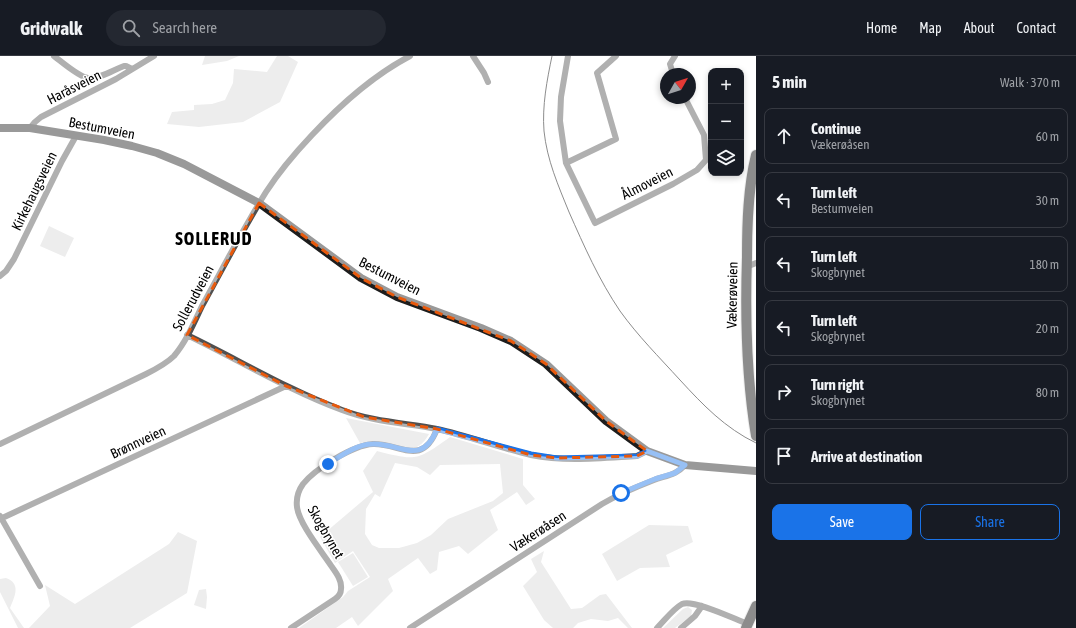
<!DOCTYPE html>
<meta charset="utf-8">
<style>
:root{--surface:#171b24;--page:#242831;--text:#f1f3f6;--muted:#9ea1a6;--line:#363941;--accent:#1a73e8}
body{margin:0;font-family:"Asap Condensed",sans-serif;background:var(--page);color:var(--text)}
.controls{position:absolute;right:12px;top:12px;display:grid;overflow:hidden;border-radius:8px;box-shadow:0 2px 6px #0003}
.controls button{width:36px;height:36px;display:grid;place-items:center;padding:0;border:0;border-bottom:1px solid var(--line);background:var(--surface);color:var(--text);font:20px sans-serif}
.compass{position:absolute;left:660px;top:12px;width:36px;height:36px;border-radius:50%;background:var(--surface);box-shadow:0 2px 6px #0003;rotate:51deg}
.stop{position:absolute;width:12px;height:12px;margin:-9px;border:3px solid #1a73e8;border-radius:50%;background:#fff}
.stop.end{background:#1a73e8;border-color:#fff;box-shadow:0 1px 4px #0008}
.list{margin:0;padding:0;list-style:none}
h2{display:flex;justify-content:space-between;align-items:center;height:52px;margin:0;padding:0 16px;font-size:17px}
h2 small{font-size:13px;font-weight:400;color:var(--muted)}
.list li{display:grid;grid-template-columns:26px 1fr auto;gap:12px;align-items:center;box-sizing:border-box;height:56px;margin:0 8px 8px;padding:0 8px;border:1px solid var(--line);border-radius:8px}
.list b{display:block;font-size:15px;white-space:nowrap}
.list p{margin:0;font-size:13px;white-space:nowrap;color:var(--muted)}
.list em{font-size:13px;font-style:normal;color:var(--muted)}
.actions{display:flex;gap:8px;padding:12px 16px}
.actions a{flex:1;padding:9px 0;border:1px solid var(--accent);border-radius:8px;text-align:center;font-size:14px;color:var(--accent)}
.actions .main{background:var(--accent);color:#fff}
.icon{flex:none;width:22px;height:22px;fill:none;stroke:currentColor;stroke-width:2;stroke-linecap:round;stroke-linejoin:round}
.map{position:relative;flex:none;width:756px;height:572px;overflow:hidden}
header{display:flex;align-items:center;gap:24px;box-sizing:border-box;height:56px;padding:0 20px;background:var(--surface);border-bottom:1px solid var(--line)}
header strong{font-size:19px}
nav{display:flex;gap:22px;margin-inline-start:auto;font-size:14px}
.search{width:280px;height:36px;background:var(--page);display:flex;align-items:center;gap:10px;box-sizing:border-box;padding:0 14px;border-radius:22px;color:var(--muted);font-size:15px}
main{display:flex}
aside{flex:1;background:var(--surface)}
.map>svg:first-child{display:block}
.green{fill:#d7d7d7;fill-rule:evenodd}
.lines{fill:none;stroke-linecap:round;stroke-linejoin:round}
.primary-casing{stroke:#dbdbdb;stroke-width:12}
.street{stroke:#505050;stroke-width:6}
.secondary{stroke:#1d1d1d;stroke-width:8}
.primary{stroke:#000;stroke-width:10}
.tram{stroke:#000;stroke-width:1}
.route{stroke:#1a73e8;stroke-width:5}
.marked{fill:none;stroke:#e8590c;stroke-width:3;stroke-dasharray:8 5;stroke-linejoin:round}
.labels{text-anchor:middle;stroke-width:3;stroke-linejoin:round;paint-order:stroke}
.street-label{font-size:14px;fill:#000;stroke:#fff}
.district-label{font-size:18px;font-weight:bold;letter-spacing:1px;fill:#000;stroke:#fff}
</style>
<header>
<strong>Gridwalk</strong>
<div class="search"><svg class="icon" aria-label="search" viewBox="0 0 24 24"><circle cx="10" cy="10" r="6"/><path d="M15 15l6 6"/></svg>Search here</div>
<nav><a>Home</a><a>Map</a><a>About</a><a>Contact</a></nav>
</header>
<main>
<div class="map">
<svg width="756" height="572" viewBox="0 0 756 572">
<rect width="100%" height="100%" fill="#fff"/>
<path class="green" d="M 205,0 L 239,0 L 227,5 L 202,9 Z
M 277,0 L 288,0 L 298,6 L 280,46 L 243,66 L 199,71 L 167,68 L 172,56 L 194,54 L 194,49 L 212,48 L 225,44 L 233,27 L 234,13 L 267,16 Z
M 49,170 L 74,182 L 65,201 L 40,190 Z
M 346,362 L 429,378 C 415,404 397,388 376,385 C 371,385 365,386 360,387 Z
M 450,381 L 523,403 L 523,429 L 535,443 L 526,449 L 517,436 L 490,454 L 498,474 L 468,498 L 459,490 L 439,496 L 437,514 L 430,518 L 418,502 L 388,523 L 393,535 L 358,570 L 352,561 L 336,572 L 299,572 L 343,541 L 348,535 L 370,521 L 353,495 L 335,507 L 320,481 L 373,436 L 363,415 L 377,395 C 416,405 417,405 450,381 ZM 395,407 L 417,411 L 430,419 L 440,409 L 500,408 L 503,437 L 493,445 L 448,463 L 431,479 L 417,487 L 399,492 L 379,492 L 372,489 L 365,478 L 366,453 L 375,438 L 380,441 Z
M 649,469 L 688,470 L 693,486 L 666,499 L 670,511 L 640,512 L 617,525 L 602,498 Z
M 178,476 L 197,485 L 187,537 L 130,572 L 29,572 L 50,550 L 45,529 L 75,548 L 169,488 Z
M 544,495 L 541,506 L 571,553 L 582,552 L 600,539 L 606,538 L 632,572 L 628,572 L 618,562 L 608,565 L 591,563 L 578,567 L 573,572 L 553,572 L 544,564 L 523,530 L 537,516 L 531,503 Z
M 353,497 L 368,521 L 353,530 L 338,506 Z
M 6,522 C 22,528 14,541 10,552 L 24,572 L 18,572 L 0,536 L 0,523 Z
M 206,533 L 207,541 L 206,553 L 194,549 L 199,534 Z
M 688,551 L 692,554 L 691,560 L 675,572 L 663,572 L 683,553 Z"/>
<g class="lines">
<defs>
<path id="primary" d="M 756,99 C 748,132 747,167 747,201 C 745,261 746,320 756,380
M 746,572 L 756,550"/>
</defs>
<use href="#primary" class="primary-casing"/>
<path class="street" d="M 54,0 C 62,6 79,21 88,22 C 100,23 113,14 124,10 L 126,10 L 132,13
M 473,0 L 484,17 L 488,26
M 568,0 L 561,41 L 560,65 L 566,107 L 595,167 L 673,128 L 697,114 L 706,104 L 704,79 L 685,42
M 673,18 L 670,8 L 675,0
M 30,72 L 35,66 L 41,61 L 116,23 L 154,0
M 566,107 L 616,83 L 597,17 L 616,0
M 746,211 L 756,207
M 0,220 L 6,215 L 14,203 L 62,105 L 76,80
M 187,279 C 239,304 288,334 342,354 C 373,366 406,367 437,373 C 469,380 500,392 531,399 C 565,406 602,402 637,400 L 647,395
M 0,388 L 146,318 C 156,313 166,308 174,300 C 186,286 194,267 202,250 C 223,212 243,173 266,136 C 279,116 295,97 312,79 C 341,48 372,20 410,0
M 0,460 L 40,530
M 0,463 L 286,330
M 291,572 L 335,543 C 338,541 341,538 341,533 C 342,525 337,518 332,511 C 323,497 299,468 297,451 C 296,443 298,435 303,428 C 315,413 353,389 373,388 C 400,387 422,412 437,373
M 410,572 L 602,448 C 619,438 636,431 654,424 C 664,420 677,419 685,409
M 657,572 C 665,564 673,553 682,548 C 694,543 734,563 748,568
M 681,572 L 695,560 L 702,550"/>
<path class="secondary" d="M 0,72 L 30,72 L 104,84 L 132,90 L 157,97 L 184,108 L 259,147 L 361,222 L 397,241 L 481,272 L 511,285 L 546,308 L 606,365 L 647,395 L 685,409 L 756,415"/>
<use href="#primary" class="primary"/>
<path class="tram" d="M 552,0 C 547,24 542,50 544,75 C 547,104 558,129 569,156 C 584,190 599,224 620,255 C 638,280 659,301 680,324 C 703,349 725,372 756,387"/>
</g>
<g class="lines">
<path class="route" d="M 328,408 C 342,399 357,388 373,388 C 400,387 422,411 437,373 L 531,398 L 557,402 L 637,400 L 647,395 L 685,409 L 675,417 L 655,423 L 621,437"/>
</g>
<path d="M0 0H756V572H0ZM 259,147 L 361,222 L 397,241 L 511,285 L 546,308 L 606,365 L 647,395 L 637,400 L 557,402 L 531,399 L 437,373 L 364,361 L 286,330 L 187,279 Z" fill="#fff" fill-opacity=".55" fill-rule="evenodd"/>
<path class="marked" d="M 259,147 L 361,222 L 397,241 L 511,285 L 546,308 L 606,365 L 647,395 L 637,400 L 557,402 L 531,399 L 437,373 L 364,361 L 286,330 L 187,279 Z"/>
<g class="labels">
<g class="street-label">
<text transform="translate(74 31) rotate(-27)" y="5">Haråsveien</text>
<text transform="translate(102 72) rotate(11)" y="5">Bestumveien</text>
<text transform="translate(647 127) rotate(-27)" y="5">Ålmoveien</text>
<text transform="translate(34 135) rotate(-64)" y="5">Kirkehaugsveien</text>
<text transform="translate(390 220) rotate(27)" y="5">Bestumveien</text>
<text transform="translate(732 239) rotate(-89)" y="5">Vækerøveien</text>
<text transform="translate(193 242) rotate(-62)" y="5">Sollerudveien</text>
<text transform="translate(138 386) rotate(-25)" y="5">Brønnveien</text>
<text transform="translate(538 475) rotate(-33)" y="5">Vækerøåsen</text>
<text transform="translate(326 476) rotate(60)" y="5">Skogbrynet</text>
</g>
<g class="district-label">
<text x="214" y="189">SOLLERUD</text>
</g>
</g>
</svg>
<div class="controls">
<button>+</button>
<button>−</button>
<button><svg class="icon" aria-label="layers" viewBox="0 0 24 24"><path d="M12 4l9 5-9 5-9-5zM3 14l9 5 9-5"/></svg></button>
</div>
<svg class="compass" viewBox="-18 -18 36 36"><path d="M0-13l5 13h-10z" fill="#e53935"/><path d="M0 13l5-13h-10z" fill="#9ea1a6"/></svg>
<div class="stop" style="left:621px;top:437px"></div>
<div class="stop end" style="left:328px;top:408px"></div>
</div>
<aside>
<h2>5 min<small>Walk · 370 m</small></h2>
<ul class="list">
<li><svg class="icon" aria-label="ahead" viewBox="0 0 24 24"><path d="M12 20V5M6 11l6-6 6 6"/></svg><div><b>Continue</b><p>Vækerøåsen</p></div><em>60 m</em></li>
<li><svg class="icon" aria-label="left" viewBox="0 0 24 24"><path d="M17 20v-9H6M10 6l-5 5 5 5"/></svg><div><b>Turn left</b><p>Bestumveien</p></div><em>30 m</em></li>
<li><svg class="icon" aria-label="left" viewBox="0 0 24 24"><path d="M17 20v-9H6M10 6l-5 5 5 5"/></svg><div><b>Turn left</b><p>Skogbrynet</p></div><em>180 m</em></li>
<li><svg class="icon" aria-label="left" viewBox="0 0 24 24"><path d="M17 20v-9H6M10 6l-5 5 5 5"/></svg><div><b>Turn left</b><p>Skogbrynet</p></div><em>20 m</em></li>
<li><svg class="icon" aria-label="right" viewBox="0 0 24 24"><path d="M7 20v-9h11M14 6l5 5-5 5"/></svg><div><b>Turn right</b><p>Skogbrynet</p></div><em>80 m</em></li>
<li><svg class="icon" aria-label="arrive" viewBox="0 0 24 24"><path d="M6 21V4h12l-3 4 3 4H6"/></svg><div><b>Arrive at destination</b></div></li>
</ul>
<div class="actions"><a class="main">Save</a><a>Share</a></div>
</aside>
</main>
